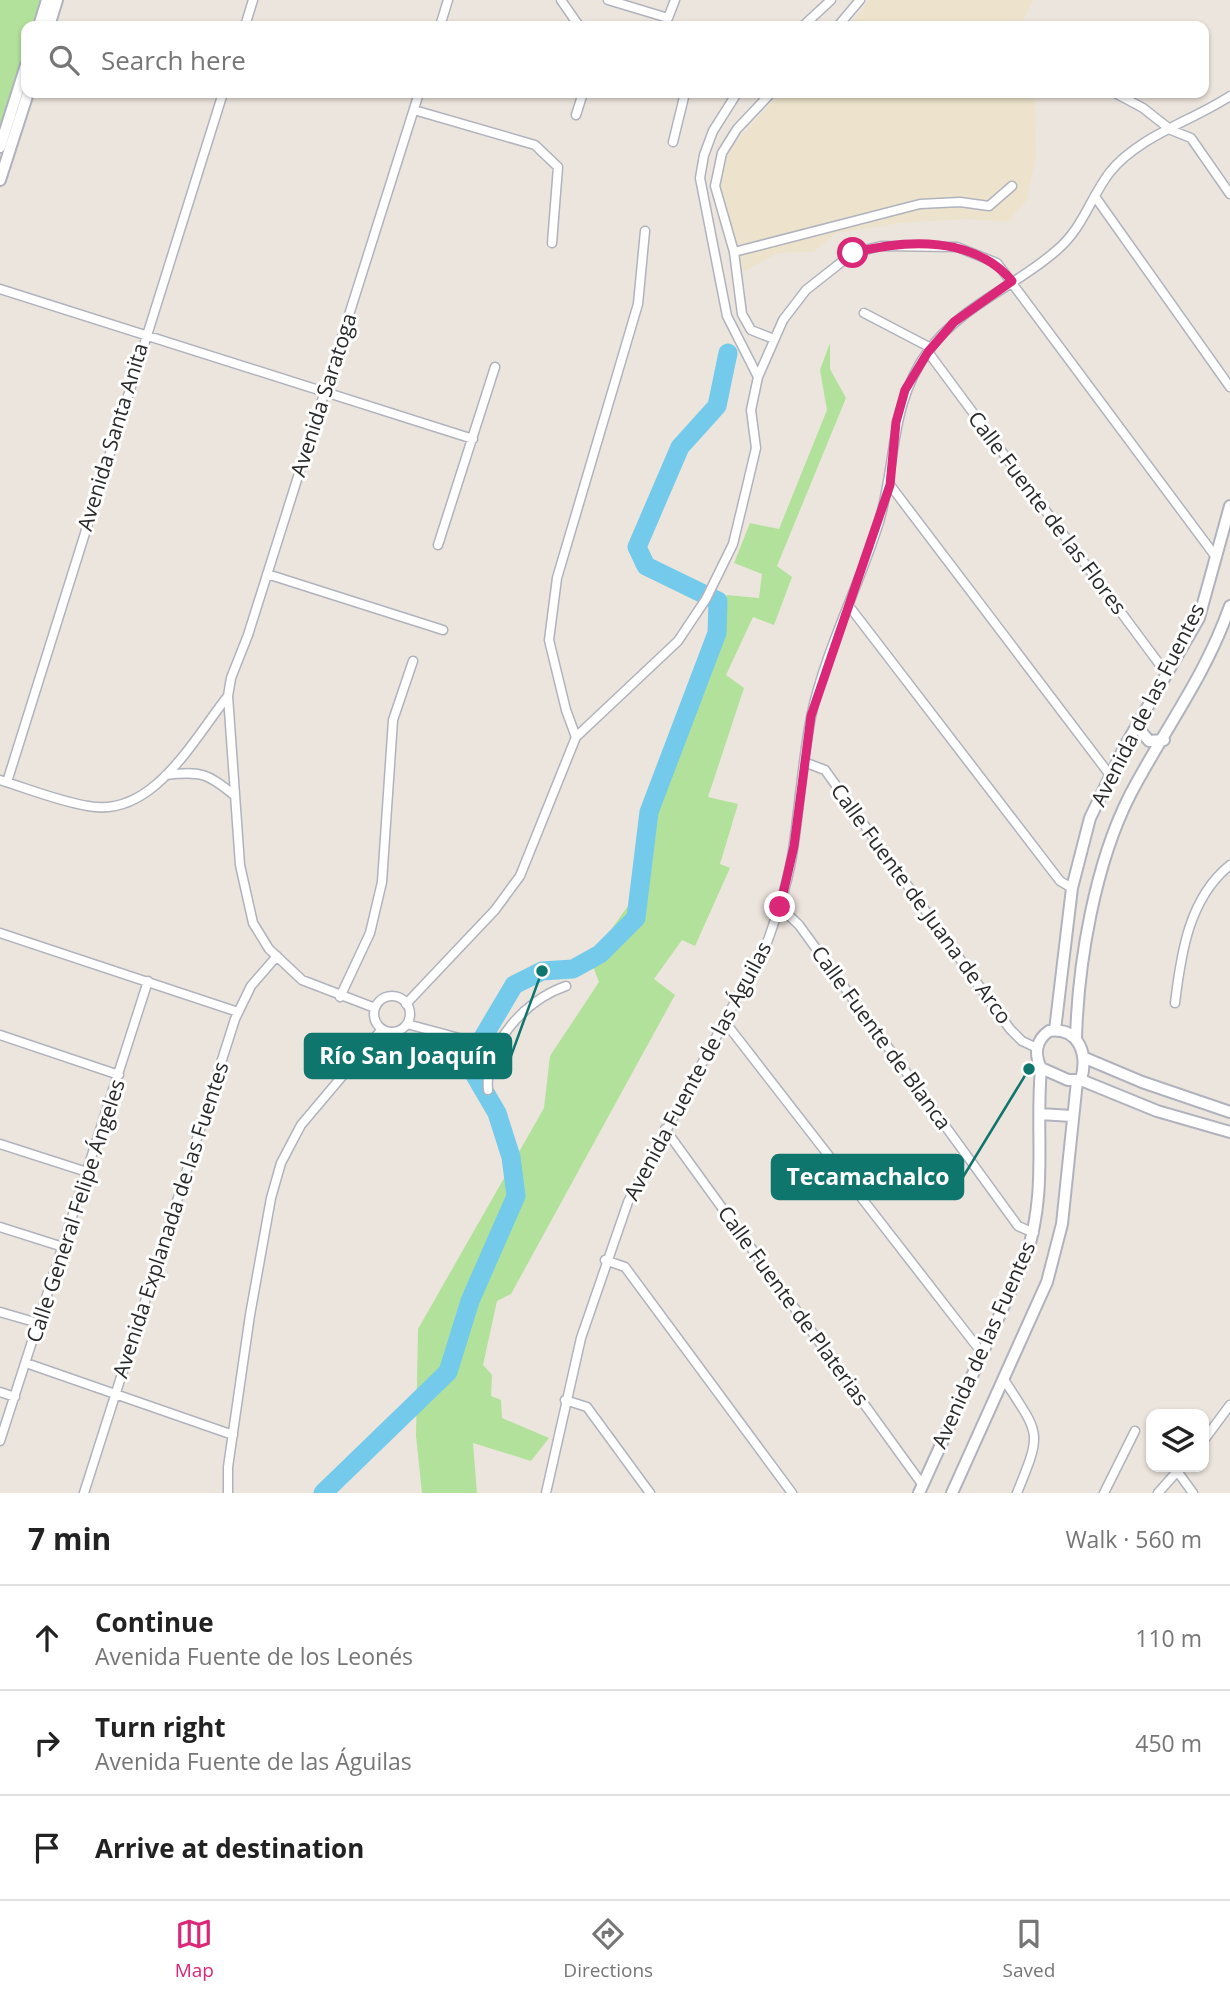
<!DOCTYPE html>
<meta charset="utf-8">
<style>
:root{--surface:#fff;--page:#f2f2f2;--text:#222;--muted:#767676;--line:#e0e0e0;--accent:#db2777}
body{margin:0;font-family:"Open Sans",sans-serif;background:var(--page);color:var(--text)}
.controls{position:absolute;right:21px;bottom:21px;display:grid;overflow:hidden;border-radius:14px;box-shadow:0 2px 5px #0004}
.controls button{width:63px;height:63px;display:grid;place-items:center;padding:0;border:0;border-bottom:2px solid var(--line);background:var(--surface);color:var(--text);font:35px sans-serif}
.stop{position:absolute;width:21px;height:21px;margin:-16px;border:5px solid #db2777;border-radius:50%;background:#fff}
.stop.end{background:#db2777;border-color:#fff;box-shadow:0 2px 7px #0008}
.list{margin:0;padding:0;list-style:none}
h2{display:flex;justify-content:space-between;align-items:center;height:91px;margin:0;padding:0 28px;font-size:30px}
h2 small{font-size:23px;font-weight:400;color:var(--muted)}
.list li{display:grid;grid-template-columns:46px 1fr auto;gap:21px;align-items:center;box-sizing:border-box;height:105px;padding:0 28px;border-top:2px solid var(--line)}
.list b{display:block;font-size:26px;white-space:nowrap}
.list p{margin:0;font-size:23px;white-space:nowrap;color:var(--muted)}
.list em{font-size:23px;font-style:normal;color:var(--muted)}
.icon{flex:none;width:38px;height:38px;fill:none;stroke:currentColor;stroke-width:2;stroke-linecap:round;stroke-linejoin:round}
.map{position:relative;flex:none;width:1230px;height:1493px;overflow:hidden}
.search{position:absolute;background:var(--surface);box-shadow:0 2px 5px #0004;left:21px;right:21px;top:21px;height:77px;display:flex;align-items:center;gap:18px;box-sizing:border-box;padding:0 24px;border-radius:14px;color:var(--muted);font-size:26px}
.sheet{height:406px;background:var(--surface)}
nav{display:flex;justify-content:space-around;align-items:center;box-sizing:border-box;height:98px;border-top:2px solid var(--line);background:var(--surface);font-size:19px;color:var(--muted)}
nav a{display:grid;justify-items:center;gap:4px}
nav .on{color:var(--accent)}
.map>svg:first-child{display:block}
.education{fill:#ede3cc}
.green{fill:#b2e19b}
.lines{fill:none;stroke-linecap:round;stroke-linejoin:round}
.river{stroke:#73caeb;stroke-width:19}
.minor-casing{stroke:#b0b3bd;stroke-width:11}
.secondary-casing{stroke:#b0b3bd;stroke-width:14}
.minor{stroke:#fff;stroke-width:8}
.secondary{stroke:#fff;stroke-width:10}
.route{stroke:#db2777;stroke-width:9}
.labels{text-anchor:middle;stroke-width:6;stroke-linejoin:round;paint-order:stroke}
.street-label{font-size:21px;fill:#2a2a2a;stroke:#fff}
.leader{fill:none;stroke:#0f766e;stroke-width:2.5}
.callout-dot{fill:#0f766e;stroke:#fff;stroke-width:2.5}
.callout{fill:#0f766e;stroke:#0f766e;stroke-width:2.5}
.callout-label{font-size:23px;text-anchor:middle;font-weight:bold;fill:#fff}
</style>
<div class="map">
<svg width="1230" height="1493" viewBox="0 0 1230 1493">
<rect width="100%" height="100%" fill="#ece5dd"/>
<path class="education" d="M 869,0 L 1033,0 L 1021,26 L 850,26 Z
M 780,93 L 1035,93 L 1036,158 L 1026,201 L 1008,222 L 964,219 L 901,223 L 837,233 L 813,252 L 778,253 L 743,272 L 740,246 L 733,238 L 719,190 L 730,149 Z"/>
<path class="green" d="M 0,0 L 43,0 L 34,26 L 26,26 L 26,51 L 0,132 Z
M 830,343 L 830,369 L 846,398 L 777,566 L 792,577 L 774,625 L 753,617 L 726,675 L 744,688 L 708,797 L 738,804 L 720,864 L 730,868 L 695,946 L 682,940 L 654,979 L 675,995 L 511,1294 L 497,1301 L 483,1365 L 492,1375 L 491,1396 L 501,1400 L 502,1418 L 549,1438 L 531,1461 L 473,1443 L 477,1493 L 422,1493 L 416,1436 L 418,1329 L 544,1108 L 550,1056 L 599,982 L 590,959 L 638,892 L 647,810 L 707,665 L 727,595 L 759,598 L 762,574 L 734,563 L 750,523 L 779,529 L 827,410 L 820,370 Z"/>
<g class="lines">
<path class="river" d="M 323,1493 L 448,1372 L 470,1301 L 516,1196 L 511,1157 L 497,1113 L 473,1072 L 472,1056 L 514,985 L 542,971 L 573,969 L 600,954 L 636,918 L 649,812 L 717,633 L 718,601 L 646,566 L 637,547 L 680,447 L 717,406 L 728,353"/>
<defs>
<path id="minor" d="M 561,0 L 579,26
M 608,0 L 668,18
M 668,18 L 675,0
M 245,26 L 253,0
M 440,26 L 448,0
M 803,26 L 831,0
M 838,26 L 860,0
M 737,93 L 713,131 L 704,155 L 700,178 L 727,316 L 758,377
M 771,93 L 737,129 L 722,153 L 715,186 L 734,252 L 742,314 L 751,330 L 774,339
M 1115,93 L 1143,108 L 1171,130 L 1191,138 L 1230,194
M 414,110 L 535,145 L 558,167 L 552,243
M 576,115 L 583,93
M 673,142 L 685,93
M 1096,198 L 1230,387
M 734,252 L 920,204 L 960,202 L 989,206 L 1012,186
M 0,289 L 473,439
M 864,313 L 931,348
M 928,352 L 1166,673
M 890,485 L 1110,775
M 438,545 L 495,367
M 267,574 L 443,630
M 849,606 L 1060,881 L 1072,888
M 576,737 L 566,710 L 549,640 L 557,578 L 638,304 L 645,231
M 804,762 L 825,770 L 1010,1029 L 1022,1041 L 1037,1048
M 166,775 C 201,771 208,773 235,796
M 0,780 C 29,789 58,801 88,806 C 153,819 194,738 228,696
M 7,782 L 223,93
M 780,907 L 799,925 L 1018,1226 L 1034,1233
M 0,933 L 238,1012
M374 1014a18 18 0 1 1 36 0a18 18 0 1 1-36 0Z
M 340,997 L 370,933 L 382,882 L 393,720 L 413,661
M 1175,1003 C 1181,953 1189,898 1230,865
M 406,1004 L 495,910 L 520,876 L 576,737 L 678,641 L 706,599 L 733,544 L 747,486 L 756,448 L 751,410 L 758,377 L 783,320 L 806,290 L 853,253 L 881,246 L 957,247 L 997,263 L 1216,557
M 375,1008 L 302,980 L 269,949 L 253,923 L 240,865 L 228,696 L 231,678 L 248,635 L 419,93
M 725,1022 L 982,1353
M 407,1024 L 459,1038 L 492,1057
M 0,1035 L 119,1075
M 488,1090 C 484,1045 525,1000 566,986
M 665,1129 L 922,1484
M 0,1144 L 87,1172
M 0,1227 L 63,1247
M 605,1260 L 625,1267 L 792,1493
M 0,1312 L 31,1321
M 26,1363 L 233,1435
M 1003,1378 C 1040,1436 1043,1429 1017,1493
M 0,1392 L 15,1397
M 565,1400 L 587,1407 L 650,1493
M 1204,1440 L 1230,1405
M 0,1441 L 148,981
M 1177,1471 L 1193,1493
M 84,1493 L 235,1019 L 251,986 L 277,956
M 228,1493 L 228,1467 L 250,1315 L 271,1198 L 281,1163 L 301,1125 L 382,1029
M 546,1493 L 581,1338 L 628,1202 L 768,940 C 779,909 790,876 794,843 C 800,801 803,758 811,717 C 825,650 859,587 879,522 C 897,461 889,406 928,351 C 962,305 1015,287 1057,250 C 1083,228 1090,198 1110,172 C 1139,136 1192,121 1230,96
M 1104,1493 L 1135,1431
M 1158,1493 L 1181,1467"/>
<path id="secondary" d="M 39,26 L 47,0
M 49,26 L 57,0
M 0,147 L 26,65
M 0,180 L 28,93
M 1137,726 L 1149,741 L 1164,740
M 1055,1030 L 1072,888 L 1090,818 L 1125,746 L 1199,618 L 1230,506
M 1049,1031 C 1080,1027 1088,1055 1081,1080 L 1068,1080 L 1041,1068 C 1034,1054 1036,1040 1049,1031 Z
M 1076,1039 C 1078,962 1095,864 1130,795 C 1165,728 1204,679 1230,606
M 1085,1058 L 1142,1082 L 1230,1112
M 1081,1080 L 1157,1111 L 1230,1132
M 1040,1114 L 1072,1116
M 919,1493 L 1026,1257 C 1048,1189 1035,1136 1041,1068
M 952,1493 L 1047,1282 L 1062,1224 L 1077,1081"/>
</defs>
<use href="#minor" class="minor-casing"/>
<use href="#secondary" class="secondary-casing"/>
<use href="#minor" class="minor"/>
<use href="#secondary" class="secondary"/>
</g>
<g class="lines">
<path class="route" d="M 780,907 L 794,846 L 811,716 L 890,485 L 896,422 L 905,390 L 928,352 L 954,322 L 1012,281 C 974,236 907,239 853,253"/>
</g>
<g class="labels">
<g class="street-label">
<text transform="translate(324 395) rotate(-72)" y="7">Avenida Saratoga</text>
<text transform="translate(113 437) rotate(-73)" y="7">Avenida Santa Anita</text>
<text transform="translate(1047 513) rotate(53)" y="7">Calle Fuente de las Flores</text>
<text transform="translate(1148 705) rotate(-63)" y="7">Avenida de las Fuentes</text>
<text transform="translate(921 904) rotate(54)" y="7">Calle Fuente de Juana de Arco</text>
<text transform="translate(881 1038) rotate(54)" y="7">Calle Fuente de Blanca</text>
<text transform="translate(698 1071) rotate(-62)" y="7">Avenida Fuente de las Águilas</text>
<text transform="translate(76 1211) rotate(-72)" y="7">Calle General Felipe Ángeles</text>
<text transform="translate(171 1220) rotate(-72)" y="7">Avenida Explanada de las Fuentes</text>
<text transform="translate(793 1306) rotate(54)" y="7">Calle Fuente de Platerias</text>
<text transform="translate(984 1345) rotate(-66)" y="7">Avenida de las Fuentes</text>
</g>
</g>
<path class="leader" d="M542 971L511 1056M1029 1069L963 1177"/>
<g class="callout-dot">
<circle cx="542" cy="971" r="7"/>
<circle cx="1029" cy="1069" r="7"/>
</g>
<g class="callout">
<rect x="305" y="1034" width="206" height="44" rx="7"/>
<rect x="772" y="1155" width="191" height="44" rx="7"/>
</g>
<g class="callout-label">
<text x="408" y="1064">Río San Joaquín</text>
<text x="868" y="1185">Tecamachalco</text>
</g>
</svg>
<div class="controls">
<button><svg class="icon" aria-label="layers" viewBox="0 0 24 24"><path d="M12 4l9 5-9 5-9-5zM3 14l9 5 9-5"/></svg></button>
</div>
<div class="stop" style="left:853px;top:253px"></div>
<div class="stop end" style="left:780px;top:907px"></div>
<div class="search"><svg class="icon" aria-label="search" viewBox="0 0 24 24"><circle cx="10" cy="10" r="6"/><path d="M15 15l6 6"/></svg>Search here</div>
</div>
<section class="sheet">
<h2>7 min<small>Walk · 560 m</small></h2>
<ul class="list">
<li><svg class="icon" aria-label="ahead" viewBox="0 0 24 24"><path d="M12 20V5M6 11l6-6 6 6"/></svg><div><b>Continue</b><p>Avenida Fuente de los Leonés</p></div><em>110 m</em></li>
<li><svg class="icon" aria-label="right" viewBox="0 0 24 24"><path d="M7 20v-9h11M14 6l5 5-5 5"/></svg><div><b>Turn right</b><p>Avenida Fuente de las Águilas</p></div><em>450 m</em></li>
<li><svg class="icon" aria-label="arrive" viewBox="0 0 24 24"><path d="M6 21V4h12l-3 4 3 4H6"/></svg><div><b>Arrive at destination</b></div></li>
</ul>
</section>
<nav>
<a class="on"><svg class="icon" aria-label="map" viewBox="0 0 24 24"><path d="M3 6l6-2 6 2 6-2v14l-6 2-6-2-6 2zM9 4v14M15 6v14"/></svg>Map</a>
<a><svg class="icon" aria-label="directions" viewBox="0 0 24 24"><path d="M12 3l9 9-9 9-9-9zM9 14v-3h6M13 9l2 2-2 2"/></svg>Directions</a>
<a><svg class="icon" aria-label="saved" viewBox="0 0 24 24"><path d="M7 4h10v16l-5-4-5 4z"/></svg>Saved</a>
</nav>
